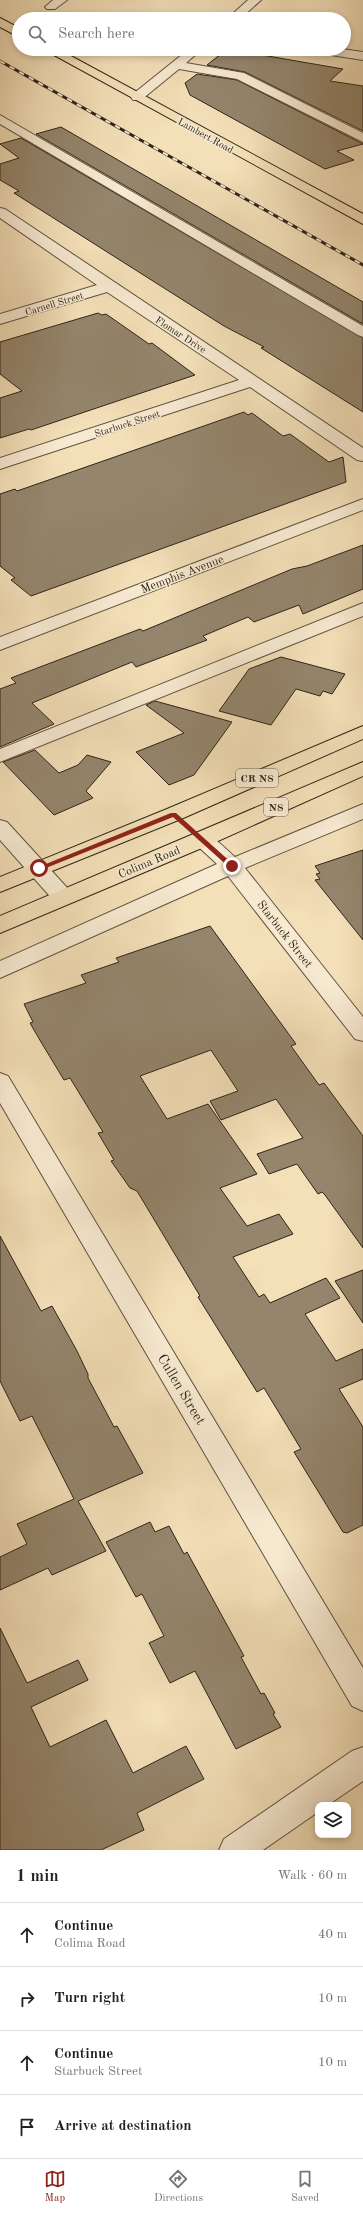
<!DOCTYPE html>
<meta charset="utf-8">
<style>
:root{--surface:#fff;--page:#f6f6f6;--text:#222;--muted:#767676;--line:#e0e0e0;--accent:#8f2418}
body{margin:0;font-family:"Old Standard TT",serif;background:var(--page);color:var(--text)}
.controls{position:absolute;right:12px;bottom:12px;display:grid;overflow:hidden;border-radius:8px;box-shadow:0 2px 6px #0003}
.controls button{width:36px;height:36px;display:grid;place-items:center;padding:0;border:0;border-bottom:1px solid var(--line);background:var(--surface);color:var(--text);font:20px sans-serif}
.stop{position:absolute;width:12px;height:12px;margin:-9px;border:3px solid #8f2418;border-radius:50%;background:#fff}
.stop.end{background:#8f2418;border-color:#fff;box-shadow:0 1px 4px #0008}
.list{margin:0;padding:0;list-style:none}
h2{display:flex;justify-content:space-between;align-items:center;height:52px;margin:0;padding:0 16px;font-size:17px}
h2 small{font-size:13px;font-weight:400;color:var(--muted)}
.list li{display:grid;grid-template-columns:26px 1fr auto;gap:12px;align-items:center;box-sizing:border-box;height:64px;padding:0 16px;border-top:1px solid var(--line)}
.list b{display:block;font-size:15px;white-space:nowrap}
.list p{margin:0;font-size:13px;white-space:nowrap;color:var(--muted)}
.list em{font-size:13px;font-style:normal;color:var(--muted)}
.icon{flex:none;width:22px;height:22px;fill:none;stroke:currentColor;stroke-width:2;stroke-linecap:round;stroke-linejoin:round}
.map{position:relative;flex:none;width:363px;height:1850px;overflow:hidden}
.search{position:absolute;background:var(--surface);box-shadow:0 2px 6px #0003;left:12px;right:12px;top:12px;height:44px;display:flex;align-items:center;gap:10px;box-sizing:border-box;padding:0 14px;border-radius:22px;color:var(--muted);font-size:15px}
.sheet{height:308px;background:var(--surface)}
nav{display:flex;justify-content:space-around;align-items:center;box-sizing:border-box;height:56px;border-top:1px solid var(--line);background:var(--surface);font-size:11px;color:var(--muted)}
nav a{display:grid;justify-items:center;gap:2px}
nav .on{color:var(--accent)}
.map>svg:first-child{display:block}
.building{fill:#94856c;stroke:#2d2419}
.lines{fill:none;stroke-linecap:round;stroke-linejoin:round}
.minor-casing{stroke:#5e5341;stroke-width:2}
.major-casing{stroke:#2d2419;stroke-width:2}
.minor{fill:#f7ead1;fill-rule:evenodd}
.major{fill:#f3dfb8;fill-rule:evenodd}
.rail-casing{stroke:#2d2419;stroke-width:3}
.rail{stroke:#f7ead1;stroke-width:2;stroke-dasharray:5.5;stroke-linecap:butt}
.route{fill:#8f2418}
.labels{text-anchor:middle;stroke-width:3;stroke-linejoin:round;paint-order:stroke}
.far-street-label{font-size:10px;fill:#2d2419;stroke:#f7ead1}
.shield{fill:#f7ead1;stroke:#6a5f50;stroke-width:1}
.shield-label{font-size:11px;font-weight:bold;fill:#2d2419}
.street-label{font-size:12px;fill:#2d2419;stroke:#f7ead1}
.near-street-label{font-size:14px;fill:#2d2419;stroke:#f7ead1}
</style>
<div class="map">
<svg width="363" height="1850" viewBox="0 0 363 1850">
<rect width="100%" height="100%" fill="#f3dfb8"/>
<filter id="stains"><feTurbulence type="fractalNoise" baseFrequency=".005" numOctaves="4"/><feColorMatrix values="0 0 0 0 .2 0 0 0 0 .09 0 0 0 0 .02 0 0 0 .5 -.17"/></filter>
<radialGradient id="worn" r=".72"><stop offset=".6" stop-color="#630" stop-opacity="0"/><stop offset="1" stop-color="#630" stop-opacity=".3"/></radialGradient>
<path class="building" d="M 227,49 L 343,69 L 330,81 L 363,86 L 363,131 L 245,72 L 207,65 Z
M 197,74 L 237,80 L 363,144 L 337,151 L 354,160 L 325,169 L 190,95 L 185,83 Z
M 61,127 L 363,302 L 363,324 L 36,134 Z
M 21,138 L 363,338 L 363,412 L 261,348 L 264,347 L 224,326 L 14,193 L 19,191 L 0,180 L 0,164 L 19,158 L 0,144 Z
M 98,313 L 102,315 L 106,314 L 149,344 L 152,343 L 195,375 L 31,430 L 29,429 L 0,438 L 0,398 L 22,391 L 0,374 L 0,342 Z
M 244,412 L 248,415 L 252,413 L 283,436 L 290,434 L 329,462 L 343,457 L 346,482 L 31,596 L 11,580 L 15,578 L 0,566 L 0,494 L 15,489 L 17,491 Z
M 363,545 L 363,589 L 303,614 L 299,605 L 254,622 L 248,617 L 203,636 L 207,640 L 136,667 L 132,662 L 32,703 L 54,724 L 0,747 L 0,689 L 16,683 L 11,678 L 140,629 L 143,631 L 292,569 L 307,566 Z
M 281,657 L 345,674 L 332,694 L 323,691 L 320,696 L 296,689 L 271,725 L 219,711 L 249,669 Z
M 155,701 L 232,722 L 194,775 L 169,785 L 136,752 L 184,733 L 146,705 Z
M 35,750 L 59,773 L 78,765 L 87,755 L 111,762 L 86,791 L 93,798 L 54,815 L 3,762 Z
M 363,850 L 363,940 L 315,880 L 320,879 L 316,874 L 320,873 L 315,866 Z
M 210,926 L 296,1044 L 291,1046 L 319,1085 L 324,1083 L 363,1136 L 363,1248 L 325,1195 L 322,1192 L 318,1194 L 297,1164 L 269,1174 L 257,1154 L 303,1138 L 276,1099 L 221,1120 L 210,1101 L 238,1091 L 211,1050 L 140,1076 L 167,1119 L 208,1104 L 257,1174 L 220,1188 L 247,1226 L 279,1214 L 293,1234 L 233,1257 L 259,1297 L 264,1294 L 270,1303 L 326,1278 L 340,1298 L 305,1314 L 336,1361 L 363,1349 L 363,1379 L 339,1389 L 363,1427 L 363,1525 L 347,1533 L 343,1532 L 294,1452 L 301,1449 L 264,1388 L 257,1392 L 198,1297 L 200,1296 L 137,1191 L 130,1188 L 111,1161 L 114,1160 L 98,1133 L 103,1132 L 70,1078 L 64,1080 L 41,1042 L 30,1023 L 33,1022 L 24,1004 L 86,983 L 81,975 L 119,962 L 116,958 Z
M 0,1236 L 41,1311 L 52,1306 L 77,1351 L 88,1374 L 88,1378 L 114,1427 L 117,1426 L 143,1473 L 78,1501 L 106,1551 L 52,1575 L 48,1568 L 0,1590 L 0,1557 L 27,1544 L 17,1524 L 74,1499 L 32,1416 L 20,1421 L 0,1381 Z
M 363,1270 L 363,1323 L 335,1281 Z
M 150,1522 L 155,1532 L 169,1526 L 184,1554 L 187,1552 L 244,1656 L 241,1657 L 261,1694 L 264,1693 L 275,1713 L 273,1714 L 281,1727 L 236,1749 L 195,1671 L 170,1683 L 149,1643 L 164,1636 L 142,1594 L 136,1597 L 106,1542 Z
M 0,1628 L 27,1683 L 78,1660 L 88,1680 L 31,1707 L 50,1747 L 106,1720 L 133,1773 L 186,1746 L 204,1779 L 137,1813 L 144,1830 L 101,1850 L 0,1850 Z"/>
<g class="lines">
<defs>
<path id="minor" d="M 53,0 L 67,0 L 55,9 L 47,9 L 45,7 Z
M 248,0 L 261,0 L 240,19 L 227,19 Z
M 189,49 L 202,49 L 186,63 L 244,73 L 363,133 L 363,142 L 237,79 L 179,69 L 141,100 L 133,100 L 131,97 L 133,94 Z
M 312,49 L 342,49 L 363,52 L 363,60 L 318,53 Z
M 0,115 L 363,326 L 363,337 L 358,335 L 0,124 Z
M 0,208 L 5,209 L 363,448 L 363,461 L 357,460 L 250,387 L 0,469 L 0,458 L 239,380 L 107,292 L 0,324 L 0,314 L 97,285 L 0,218 Z
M 363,499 L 363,510 L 0,650 L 0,637 Z
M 363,603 L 363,616 L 0,762 L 0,749 Z
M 363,804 L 363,819 L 245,868 L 363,1017 L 363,1041 L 355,1039 L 228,876 L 0,978 L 0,961 L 217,864 L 191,840 L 195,835 C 211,831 223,847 235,857 Z
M 0,820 L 7,822 L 71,892 L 74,897 L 71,902 L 63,904 L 55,902 L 0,840 Z
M 0,1073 L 8,1076 L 363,1668 L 363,1711 L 352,1706 L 0,1103 Z
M 363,1747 L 363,1781 L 328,1805 L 318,1805 L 318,1812 L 263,1850 L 219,1850 L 224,1839 L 352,1751 Z"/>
<path id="major" d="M 0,18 L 19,28 L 19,37 L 0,27 Z
M 43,49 L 58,49 L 363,214 L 363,224 Z
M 363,726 L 363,739 L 181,819 L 0,892 L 0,877 L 167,809 Z
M 363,762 L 363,776 L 209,845 L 0,933 L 0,916 Z"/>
</defs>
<use href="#minor" class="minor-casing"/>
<use href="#major" class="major-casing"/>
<use href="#minor" class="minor"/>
<use href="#major" class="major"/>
<defs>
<path id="rail" d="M 0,61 L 363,265"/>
</defs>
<use href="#rail" class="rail-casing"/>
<use href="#rail" class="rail"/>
</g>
<path class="route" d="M 171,813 L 176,813 L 234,865 L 234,868 L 230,868 L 173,817 L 41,870 L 36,868 Z"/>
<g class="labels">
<g class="far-street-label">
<text transform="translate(206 135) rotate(29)" y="4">Lambert Road</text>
<text transform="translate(54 303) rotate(-17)" y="4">Carnell Street</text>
<text transform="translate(181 334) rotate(33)" y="4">Flomar Drive</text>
<text transform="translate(127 423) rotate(-18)" y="4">Starbuck Street</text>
</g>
<g class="shield">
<rect x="236" y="769" width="42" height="18" rx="3"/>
<rect x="264" y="798" width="24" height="18" rx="3"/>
</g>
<g class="shield-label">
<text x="257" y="782">CR N8</text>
<text x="276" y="811">N8</text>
</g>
<g class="street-label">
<text transform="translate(182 574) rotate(-21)" y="4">Memphis Avenue</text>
<text transform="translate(149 862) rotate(-23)" y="4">Colima Road</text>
<text transform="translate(285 934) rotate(52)" y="4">Starbuck Street</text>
</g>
<g class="near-street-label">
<text transform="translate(182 1389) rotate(59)" y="5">Cullen Street</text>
</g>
</g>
<rect width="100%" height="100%" filter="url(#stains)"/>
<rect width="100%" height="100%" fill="url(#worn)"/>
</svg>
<div class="controls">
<button><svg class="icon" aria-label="layers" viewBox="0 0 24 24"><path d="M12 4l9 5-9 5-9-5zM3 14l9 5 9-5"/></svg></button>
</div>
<div class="stop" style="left:39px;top:868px"></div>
<div class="stop end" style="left:232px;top:866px"></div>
<div class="search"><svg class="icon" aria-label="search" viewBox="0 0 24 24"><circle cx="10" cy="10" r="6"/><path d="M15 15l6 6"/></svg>Search here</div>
</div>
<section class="sheet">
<h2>1 min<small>Walk · 60 m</small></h2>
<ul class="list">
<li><svg class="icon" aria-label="ahead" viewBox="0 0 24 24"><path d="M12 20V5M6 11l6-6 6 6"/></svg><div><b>Continue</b><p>Colima Road</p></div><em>40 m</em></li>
<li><svg class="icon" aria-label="right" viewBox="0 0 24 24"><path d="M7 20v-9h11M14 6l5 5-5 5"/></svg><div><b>Turn right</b></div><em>10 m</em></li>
<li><svg class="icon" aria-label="ahead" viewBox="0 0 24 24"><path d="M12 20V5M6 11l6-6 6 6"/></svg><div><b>Continue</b><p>Starbuck Street</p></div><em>10 m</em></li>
<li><svg class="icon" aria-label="arrive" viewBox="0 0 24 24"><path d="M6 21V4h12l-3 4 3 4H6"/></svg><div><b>Arrive at destination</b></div></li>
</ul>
</section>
<nav>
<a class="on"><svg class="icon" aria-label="map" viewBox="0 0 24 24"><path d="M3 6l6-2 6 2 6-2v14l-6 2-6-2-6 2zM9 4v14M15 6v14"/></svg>Map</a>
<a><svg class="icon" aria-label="directions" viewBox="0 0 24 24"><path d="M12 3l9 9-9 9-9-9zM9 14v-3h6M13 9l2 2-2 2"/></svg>Directions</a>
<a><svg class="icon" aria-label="saved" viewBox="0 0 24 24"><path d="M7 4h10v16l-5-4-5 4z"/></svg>Saved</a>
</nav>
